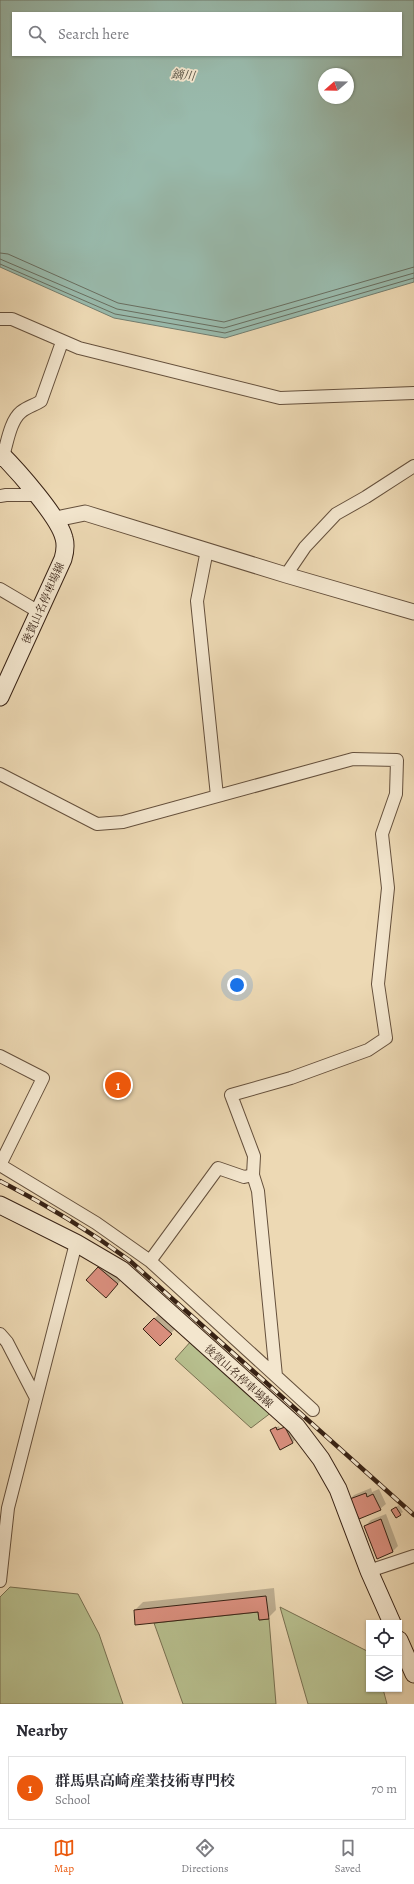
<!DOCTYPE html>
<meta charset="utf-8">
<style>
:root{--surface:#fff;--page:#f2f2f3;--text:#2b2b33;--muted:#7c7c81;--line:#e1e1e2;--accent:#ea580c}
body{margin:0;font-family:Alegreya,"Noto Serif JP",serif;background:var(--page);color:var(--text)}
.controls{position:absolute;right:12px;bottom:12px;display:grid;overflow:hidden;border-radius:0px;box-shadow:0 1px 3px #0004}
.controls button{width:36px;height:36px;display:grid;place-items:center;padding:0;border:0;border-bottom:1px solid var(--line);background:var(--surface);color:var(--text);font:20px sans-serif}
.compass{position:absolute;left:318px;top:68px;width:36px;height:36px;border-radius:50%;background:var(--surface);box-shadow:0 1px 3px #0004;rotate:250deg}
.you{position:absolute;left:237px;top:985px;width:14px;height:14px;margin:-10px;border:3px solid #fff;border-radius:50%;background:#1a73e8;box-shadow:0 0 0 6px #1a73e833}
.badge{display:grid;place-items:center;width:26px;height:26px;border-radius:50%;background:var(--accent);color:#fff;font-size:13px;font-weight:700}
.pin{position:absolute;translate:-50% -50%;border:2px solid #fff;box-shadow:0 1px 4px #0006}
.list{margin:0;padding:0;list-style:none}
h2{display:flex;justify-content:space-between;align-items:center;height:52px;margin:0;padding:0 16px;font-size:17px}
h2 small{font-size:13px;font-weight:400;color:var(--muted)}
.list li{display:grid;grid-template-columns:26px 1fr auto;gap:12px;align-items:center;box-sizing:border-box;height:64px;margin:0 8px 8px;padding:0 8px;border:1px solid var(--line);border-radius:0px}
.list b{display:block;font-size:15px;white-space:nowrap}
.list p{margin:0;font-size:13px;white-space:nowrap;color:var(--muted)}
.list em{font-size:13px;font-style:normal;color:var(--muted)}
.icon{flex:none;width:22px;height:22px;fill:none;stroke:currentColor;stroke-width:2;stroke-linecap:round;stroke-linejoin:round}
.map{position:relative;flex:none;width:414px;height:1704px;overflow:hidden}
.search{position:absolute;background:var(--surface);box-shadow:0 1px 3px #0004;left:12px;right:12px;top:12px;height:44px;display:flex;align-items:center;gap:10px;box-sizing:border-box;padding:0 14px;border-radius:0px;color:var(--muted);font-size:15px}
.sheet{height:124px;background:var(--surface)}
nav{display:flex;justify-content:space-around;align-items:center;box-sizing:border-box;height:56px;border-top:1px solid var(--line);background:var(--surface);font-size:11px;color:var(--muted)}
nav a{display:grid;justify-items:center;gap:2px}
nav .on{color:var(--accent)}
.map>svg:first-child{display:block}
.green{fill:#b7bf8e;stroke:#787051}
.water{fill:#99baac;stroke:#727d6f;fill-rule:evenodd}
.shadow{fill:#0003}
.lines{fill:none;stroke-linecap:round;stroke-linejoin:round}
.shore{stroke:#686e60;stroke-width:1}
.building{fill:#da8f7e;stroke:#382214}
.minor-casing{stroke:#65503c;stroke-width:14}
.tertiary-casing{stroke:#65503c;stroke-width:17}
.secondary-casing{stroke:#382214;stroke-width:19}
.minor{stroke:#f3e6ce;stroke-width:12}
.tertiary{stroke:#f3e6ce;stroke-width:15}
.secondary{stroke:#f3e6ce;stroke-width:17}
.rail-casing{stroke:#382214;stroke-width:4.5}
.rail{stroke:#f3e6ce;stroke-width:3;stroke-dasharray:9;stroke-linecap:butt}
.labels{text-anchor:middle;stroke-width:3.5;stroke-linejoin:round;paint-order:stroke}
.street-label{font-size:11px;fill:#382214;stroke:#f3e6ce}
.water-label{font-size:12px;font-style:italic;fill:#555042;stroke:#f3e6ce}
</style>
<div class="map">
<svg width="414" height="1704" viewBox="0 0 414 1704">
<rect width="100%" height="100%" fill="#edd9b4"/>
<filter id="stains"><feTurbulence type="fractalNoise" baseFrequency=".005" numOctaves="4"/><feColorMatrix values="0 0 0 0 .2 0 0 0 0 .09 0 0 0 0 .02 0 0 0 .5 -.17"/></filter>
<radialGradient id="worn" r=".72"><stop offset=".6" stop-color="#630" stop-opacity="0"/><stop offset="1" stop-color="#630" stop-opacity=".3"/></radialGradient>
<path class="green" d="M 192,1340 L 272,1412 L 251,1428 L 175,1359 Z
M 10,1587 L 78,1594 L 99,1634 L 123,1704 L 0,1704 L 0,1597 Z
M 280,1607 L 369,1652 L 369,1689 L 383,1689 L 387,1704 L 308,1704 Z
M 258,1612 L 259,1620 L 269,1619 L 276,1704 L 183,1704 L 154,1623 Z"/>
<path class="water" d="M 0,0 L 414,0 L 414,282 L 225,338 L 114,318 L 0,267 ZM 13,13 L 401,13 L 401,55 L 13,55 ZM 324,74 L 348,74 L 348,98 L 324,98 Z"/>
<path class="shadow" d="M 105,1262 L 123,1278 L 112,1291 L 88,1280 Z
M 160,1313 L 176,1328 L 160,1345 L 144,1329 Z
M 288,1425 L 295,1440 L 293,1442 L 271,1430 L 279,1426 L 280,1429 Z
M 371,1488 L 372,1492 L 379,1489 L 386,1504 L 380,1509 L 348,1501 L 354,1495 Z
M 399,1505 L 403,1512 L 400,1514 L 394,1508 Z
M 386,1514 L 398,1546 L 393,1551 L 365,1526 L 371,1520 Z
M 274,1588 L 276,1610 L 268,1618 L 259,1611 L 135,1610 L 143,1602 Z"/>
<g class="lines">
<path class="shore" d="M 0,253 L 8,254 L 118,303 L 224,322 L 414,267
M 0,259 L 117,309 L 224,328 L 414,273
M 0,264 L 115,314 L 225,333 L 414,278"/>
</g>
<path class="building" d="M 98,1267 L 118,1284 L 106,1298 L 86,1280 Z
M 154,1318 L 172,1334 L 160,1346 L 143,1329 Z
M 276,1427 L 277,1430 L 285,1427 L 293,1443 L 280,1450 L 270,1430 Z
M 366,1493 L 367,1497 L 373,1494 L 381,1510 L 359,1519 L 356,1513 L 352,1515 L 347,1500 Z
M 396,1507 L 401,1515 L 396,1518 L 391,1510 Z
M 381,1519 L 393,1552 L 377,1559 L 364,1526 Z
M 266,1596 L 269,1619 L 259,1620 L 258,1612 L 135,1625 L 134,1610 Z"/>
<g class="lines">
<defs>
<path id="minor" d="M 0,319 L 12,319 L 79,348 L 280,398 L 414,393
M 0,460 L 3,456 C 7,444 10,421 21,412 C 27,407 35,405 41,401 L 62,342
M 0,496 L 6,495 L 35,495
M 207,550 L 197,601 L 217,796
M 286,575 L 305,547 L 336,514 L 366,497 L 414,466
M 0,589 L 39,612
M 0,774 L 97,824 L 123,822 L 353,759 L 397,760 L 396,794 L 382,834 L 388,888 L 378,984 L 386,1038 L 368,1050 L 291,1078 L 231,1095 L 254,1156 L 253,1175 L 244,1177 L 218,1168 L 150,1261
M 0,1056 L 43,1078 L 0,1165
M 0,1165 L 96,1223 L 150,1261 L 313,1410
M 253,1175 L 258,1191 L 276,1376
M 0,1334 L 7,1342 L 36,1398
M 369,1571 L 414,1556
M 0,1581 L 8,1508 L 76,1243"/>
<path id="tertiary" d="M 56,519 L 85,513 L 286,575 L 414,612"/>
<path id="secondary" d="M 0,453 C 17,470 59,517 64,538 C 66,545 65,552 63,559 L 0,697
M 0,1205 L 76,1243 L 122,1270 L 296,1426 L 321,1459 L 338,1489 L 369,1571 L 392,1623
M 399,1640 L 414,1674"/>
</defs>
<use href="#minor" class="minor-casing"/>
<use href="#tertiary" class="tertiary-casing"/>
<use href="#secondary" class="secondary-casing"/>
<use href="#minor" class="minor"/>
<use href="#tertiary" class="tertiary"/>
<use href="#secondary" class="secondary"/>
<defs>
<path id="rail" d="M 0,1181 C 45,1204 88,1230 129,1260 L 414,1515"/>
</defs>
<use href="#rail" class="rail-casing"/>
<use href="#rail" class="rail"/>
</g>
<g class="labels">
<g class="street-label">
<text transform="translate(43 603) rotate(-66)" y="4">後賀山名停車場線</text>
<text transform="translate(239 1376) rotate(42)" y="4">後賀山名停車場線</text>
</g>
<g class="water-label">
<text transform="translate(183 75) rotate(6)" y="4">鏑川</text>
</g>
</g>
<rect width="100%" height="100%" filter="url(#stains)"/>
<rect width="100%" height="100%" fill="url(#worn)"/>
</svg>
<div class="controls">
<button><svg class="icon" aria-label="locate" viewBox="0 0 24 24"><circle cx="12" cy="12" r="6"/><path d="M12 2v4M12 18v4M2 12h4M18 12h4"/></svg></button>
<button><svg class="icon" aria-label="layers" viewBox="0 0 24 24"><path d="M12 4l9 5-9 5-9-5zM3 14l9 5 9-5"/></svg></button>
</div>
<svg class="compass" viewBox="-18 -18 36 36"><path d="M0-13l5 13h-10z" fill="#e53935"/><path d="M0 13l5-13h-10z" fill="#7c7c81"/></svg>
<div class="you"></div>
<div class="pin badge" style="left:118px;top:1085px">1</div>
<div class="search"><svg class="icon" aria-label="search" viewBox="0 0 24 24"><circle cx="10" cy="10" r="6"/><path d="M15 15l6 6"/></svg>Search here</div>
</div>
<section class="sheet">
<h2>Nearby<small></small></h2>
<ul class="list">
<li><span class="badge">1</span><div><b>群馬県高崎産業技術専門校</b><p>School</p></div><em>70 m</em></li>
</ul>
</section>
<nav>
<a class="on"><svg class="icon" aria-label="map" viewBox="0 0 24 24"><path d="M3 6l6-2 6 2 6-2v14l-6 2-6-2-6 2zM9 4v14M15 6v14"/></svg>Map</a>
<a><svg class="icon" aria-label="directions" viewBox="0 0 24 24"><path d="M12 3l9 9-9 9-9-9zM9 14v-3h6M13 9l2 2-2 2"/></svg>Directions</a>
<a><svg class="icon" aria-label="saved" viewBox="0 0 24 24"><path d="M7 4h10v16l-5-4-5 4z"/></svg>Saved</a>
</nav>
